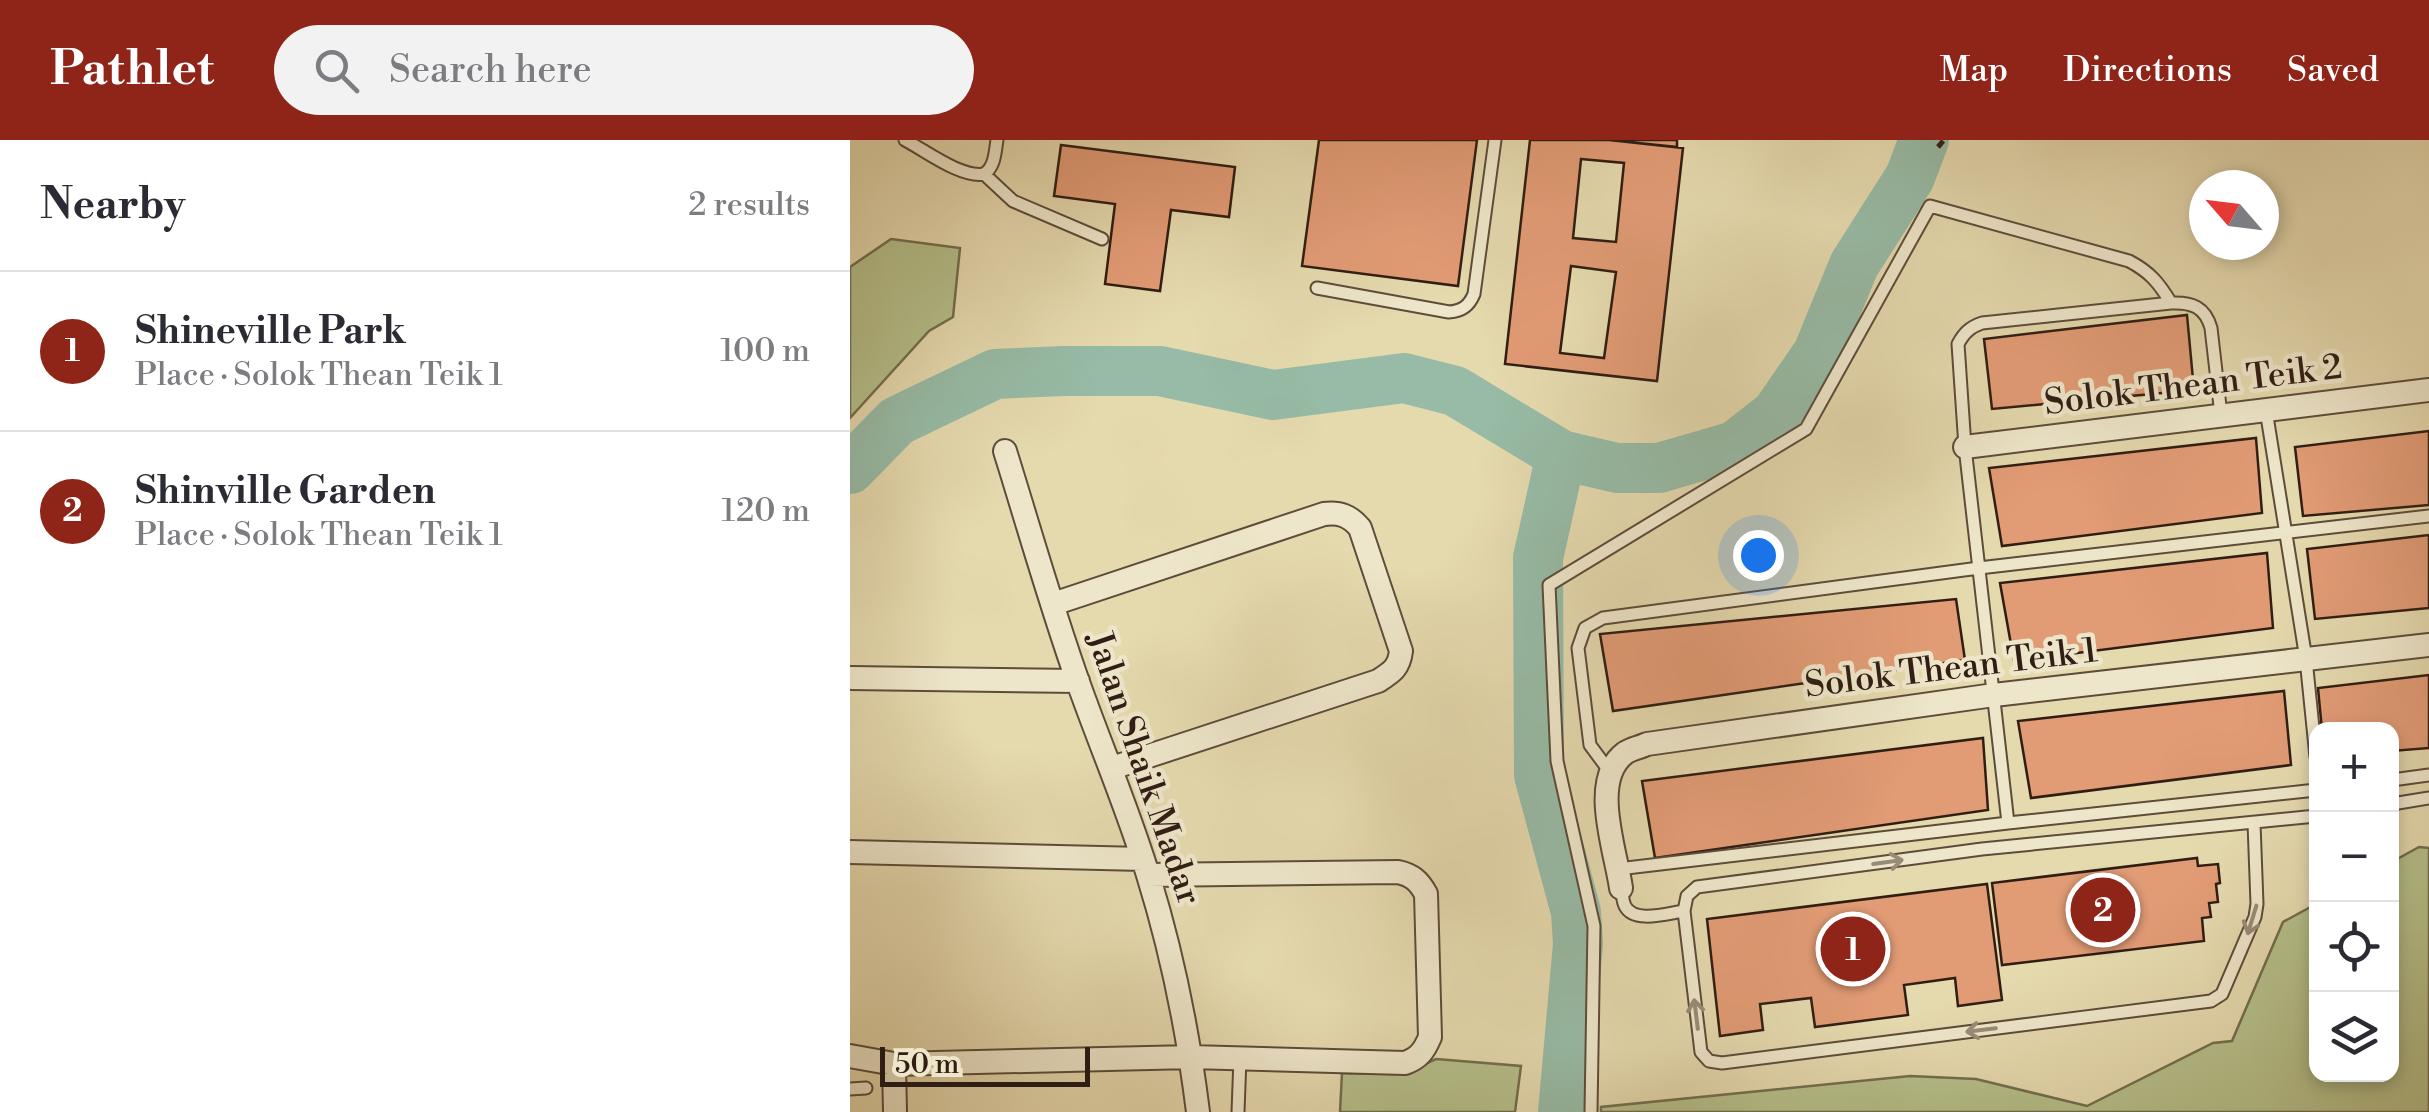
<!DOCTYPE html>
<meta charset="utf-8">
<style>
:root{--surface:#fff;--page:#f2f2f3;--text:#2b2b33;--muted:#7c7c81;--line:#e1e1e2;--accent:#8f2418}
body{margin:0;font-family:"Libre Bodoni",serif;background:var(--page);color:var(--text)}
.controls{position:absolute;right:30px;bottom:30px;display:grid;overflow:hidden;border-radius:20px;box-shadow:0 5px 15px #0003}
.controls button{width:90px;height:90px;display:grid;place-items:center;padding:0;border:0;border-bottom:2px solid var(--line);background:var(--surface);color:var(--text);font:50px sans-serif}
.compass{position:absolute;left:1339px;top:30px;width:90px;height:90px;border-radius:50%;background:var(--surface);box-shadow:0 5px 15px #0003;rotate:298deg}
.scale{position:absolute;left:30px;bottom:25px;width:210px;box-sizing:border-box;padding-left:10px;border:5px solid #301d14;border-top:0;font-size:28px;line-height:35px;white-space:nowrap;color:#301d14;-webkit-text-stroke:8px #eee6ca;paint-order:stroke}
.you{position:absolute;left:908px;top:415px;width:35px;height:35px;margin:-25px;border:8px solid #fff;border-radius:50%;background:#1a73e8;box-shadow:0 0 0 15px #1a73e833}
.badge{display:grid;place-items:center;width:65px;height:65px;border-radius:50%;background:var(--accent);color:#fff;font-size:32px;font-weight:700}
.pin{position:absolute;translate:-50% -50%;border:5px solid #fff;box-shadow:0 2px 10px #0006}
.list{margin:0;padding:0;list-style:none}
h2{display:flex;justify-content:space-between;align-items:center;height:130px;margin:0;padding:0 40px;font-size:42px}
h2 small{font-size:32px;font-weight:400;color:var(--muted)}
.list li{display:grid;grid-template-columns:65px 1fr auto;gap:30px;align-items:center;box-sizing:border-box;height:160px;padding:0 40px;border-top:2px solid var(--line)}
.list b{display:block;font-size:38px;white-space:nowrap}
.list p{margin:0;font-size:32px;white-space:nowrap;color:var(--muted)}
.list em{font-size:32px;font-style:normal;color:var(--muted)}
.icon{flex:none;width:55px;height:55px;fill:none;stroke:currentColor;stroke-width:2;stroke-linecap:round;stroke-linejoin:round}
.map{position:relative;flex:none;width:1579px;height:972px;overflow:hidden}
header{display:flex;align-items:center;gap:60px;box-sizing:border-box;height:140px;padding:0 50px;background:var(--accent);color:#fff}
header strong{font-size:48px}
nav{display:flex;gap:55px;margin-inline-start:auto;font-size:35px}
.search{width:700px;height:90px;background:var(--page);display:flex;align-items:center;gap:25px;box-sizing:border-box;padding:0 35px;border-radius:55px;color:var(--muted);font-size:38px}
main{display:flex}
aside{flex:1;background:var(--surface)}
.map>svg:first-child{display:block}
.green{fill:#b5bf8a;stroke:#726e4f;stroke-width:2.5}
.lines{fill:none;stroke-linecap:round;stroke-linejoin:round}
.river{stroke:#97bba6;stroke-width:50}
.building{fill:#e19b75;stroke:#301d14;stroke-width:2.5;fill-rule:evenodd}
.service-casing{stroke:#5d4c3a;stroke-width:15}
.minor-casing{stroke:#5d4c3a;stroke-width:26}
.path{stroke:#301d14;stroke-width:5;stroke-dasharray:8 5;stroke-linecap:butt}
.service{stroke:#eee6ca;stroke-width:11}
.minor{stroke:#eee6ca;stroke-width:22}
.oneway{stroke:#988c78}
.labels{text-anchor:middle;stroke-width:9;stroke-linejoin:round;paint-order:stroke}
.street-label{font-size:35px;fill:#301d14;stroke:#eee6ca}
</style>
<header>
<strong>Pathlet</strong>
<div class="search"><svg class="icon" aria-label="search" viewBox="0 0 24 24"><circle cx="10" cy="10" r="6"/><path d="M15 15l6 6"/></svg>Search here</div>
<nav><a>Map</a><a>Directions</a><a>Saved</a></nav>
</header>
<main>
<aside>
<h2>Nearby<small>2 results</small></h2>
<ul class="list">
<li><span class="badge">1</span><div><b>Shineville Park</b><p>Place · Solok Thean Teik 1</p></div><em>100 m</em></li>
<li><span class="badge">2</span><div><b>Shinville Garden</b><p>Place · Solok Thean Teik 1</p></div><em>120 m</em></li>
</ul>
</aside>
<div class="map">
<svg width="1579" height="972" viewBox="0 0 1579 972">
<rect width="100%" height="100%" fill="#e5d9ae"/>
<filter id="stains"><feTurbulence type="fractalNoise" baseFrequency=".002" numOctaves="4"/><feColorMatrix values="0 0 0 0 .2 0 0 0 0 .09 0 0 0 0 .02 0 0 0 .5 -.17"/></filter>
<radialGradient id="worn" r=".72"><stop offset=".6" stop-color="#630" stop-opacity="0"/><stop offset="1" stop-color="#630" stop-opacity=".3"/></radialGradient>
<path class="green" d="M 41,99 L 110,108 L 103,177 L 79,191 L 0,278 L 0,127 Z
M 1569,707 L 1579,708 L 1579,972 L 751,972 L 751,967 L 1060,936 L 1126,939 L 1237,966 L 1363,903 L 1382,901 L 1433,782 L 1466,764 L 1466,934 L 1542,934 L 1542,722 Z
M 586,919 L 671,926 L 665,972 L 490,972 L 492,933 L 543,934 L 562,930 Z"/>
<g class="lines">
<path class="river" d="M 711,315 L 688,418 L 689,635 L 726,772 L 728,804 L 713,972
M 0,329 L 47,281 L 145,234 L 214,231 L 310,231 L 423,255 L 554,238 L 605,251 L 711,315 L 767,328 L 809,328 L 885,306 L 926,274 L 968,213 L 1004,125 L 1060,37 L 1074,0"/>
</g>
<path class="building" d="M 469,0 L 627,0 L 608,146 L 452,126 Z
M 680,0 L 759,0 L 833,8 L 807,241 L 655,224 ZM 731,19 L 774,23 L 766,102 L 723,98 ZM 721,126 L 766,132 L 754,218 L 710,213 Z
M 759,0 L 827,0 L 827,7 Z
M 211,5 L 385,27 L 379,77 L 321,70 L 310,151 L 255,144 L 265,64 L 204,56 Z
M 1337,175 L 1344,250 L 1142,269 L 1134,199 Z
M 1579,291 L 1579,365 L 1453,376 L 1445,307 Z
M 1406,298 L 1412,373 L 1152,406 L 1139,328 Z
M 1579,395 L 1579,468 L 1465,479 L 1457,409 Z
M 1417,413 L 1423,488 L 1164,521 L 1150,443 Z
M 1106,459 L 1115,520 L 763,571 L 750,494 Z
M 1579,535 L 1579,608 L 1542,611 L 1542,590 L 1472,590 L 1468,548 Z
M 1434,551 L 1441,625 L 1181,658 L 1168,581 Z
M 1133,598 L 1138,670 L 805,718 L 792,641 Z
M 1347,718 L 1348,726 L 1368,724 L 1370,743 L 1366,744 L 1368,762 L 1359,763 L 1361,777 L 1352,778 L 1354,801 L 1152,825 L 1142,743 Z
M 1137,744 L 1152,860 L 1108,866 L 1105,838 L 1054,845 L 1058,875 L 965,887 L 961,858 L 910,864 L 913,890 L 870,896 L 857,779 Z"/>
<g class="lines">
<defs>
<path id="service" d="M 55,0 C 76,11 111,38 134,34 L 163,61 L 252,99
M 134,34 C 145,27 145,12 147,0
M 467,148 L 599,172 C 612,171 619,166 624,154 L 645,0
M 1416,270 L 1456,519 L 1466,617
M 760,632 L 740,605 L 728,508 L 735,488 L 753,478 L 1129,428 L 1579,376
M 1542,640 L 1579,635
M 1542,664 L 1579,658
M 1158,683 L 1115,307 L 1108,204 C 1114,193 1120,187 1132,183 L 1321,163 C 1342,162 1355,167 1361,188 L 1371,275
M 1404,683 L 1407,764 L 1405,777 L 1372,854 L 1361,861 L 872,923 L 859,921 L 851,912 L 834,771 L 837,756 L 847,747 L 1132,709 L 1466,676
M 768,729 L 1158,683 L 1466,650
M 771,748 C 773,754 772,760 775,766 C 784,784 818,773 834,771
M 0,949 L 16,948
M 388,972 L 390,918
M 741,972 L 744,786 L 707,621 L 699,445 L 956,289 L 1080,66 L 1279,121 C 1300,132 1309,143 1321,163"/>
<path id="minor" d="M 1115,307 L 1579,250
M 155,311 C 179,388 201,466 228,542 C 251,607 278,669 298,735 C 322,812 338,892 348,972
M 203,464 L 474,374 C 490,372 500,376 510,388 L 551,511 C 549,528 542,532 528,541 L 262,628
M 0,538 L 228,541
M 0,712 L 293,719
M 771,748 C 766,711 739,640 775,613 C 781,609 791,607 797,604 L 1144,555 L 1579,505
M 0,916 L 44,924 L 341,917 L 555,923 C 569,918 574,911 580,897 L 576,754 C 569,741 562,735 548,732 L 298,735
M 44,924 L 45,972"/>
</defs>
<use href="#service" class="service-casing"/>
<use href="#minor" class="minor-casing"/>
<path class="path" d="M 1088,7 L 1094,0"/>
<use href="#service" class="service"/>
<use href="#minor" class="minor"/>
</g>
<defs><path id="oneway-shaft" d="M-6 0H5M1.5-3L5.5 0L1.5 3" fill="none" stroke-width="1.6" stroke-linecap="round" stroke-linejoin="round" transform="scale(2.5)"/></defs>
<g class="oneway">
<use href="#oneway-shaft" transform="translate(1038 722) rotate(-8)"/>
<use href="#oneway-shaft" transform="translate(1402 780) rotate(107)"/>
<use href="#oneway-shaft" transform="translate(846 874) rotate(-97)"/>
<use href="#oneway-shaft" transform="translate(1131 890) rotate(173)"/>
</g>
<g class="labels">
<g class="street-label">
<text transform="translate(1343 244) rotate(-7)" y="12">Solok Thean Teik 2</text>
<text transform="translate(1101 527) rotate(-7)" y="12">Solok Thean Teik 1</text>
<text transform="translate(295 628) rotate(71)" y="12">Jalan Shaik Madar</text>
</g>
</g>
<rect width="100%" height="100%" filter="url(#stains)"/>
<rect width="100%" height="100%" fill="url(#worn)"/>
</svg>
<div class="controls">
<button>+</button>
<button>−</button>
<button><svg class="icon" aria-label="locate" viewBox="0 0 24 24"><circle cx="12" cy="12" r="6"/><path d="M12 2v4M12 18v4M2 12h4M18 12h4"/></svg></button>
<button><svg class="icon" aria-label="layers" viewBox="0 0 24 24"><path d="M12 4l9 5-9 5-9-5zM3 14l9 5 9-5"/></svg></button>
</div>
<svg class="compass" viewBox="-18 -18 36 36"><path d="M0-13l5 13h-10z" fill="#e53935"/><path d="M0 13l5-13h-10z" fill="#7c7c81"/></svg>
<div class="scale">50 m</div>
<div class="you"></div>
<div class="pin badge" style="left:1003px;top:809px">1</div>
<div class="pin badge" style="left:1253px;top:770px">2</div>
</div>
</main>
